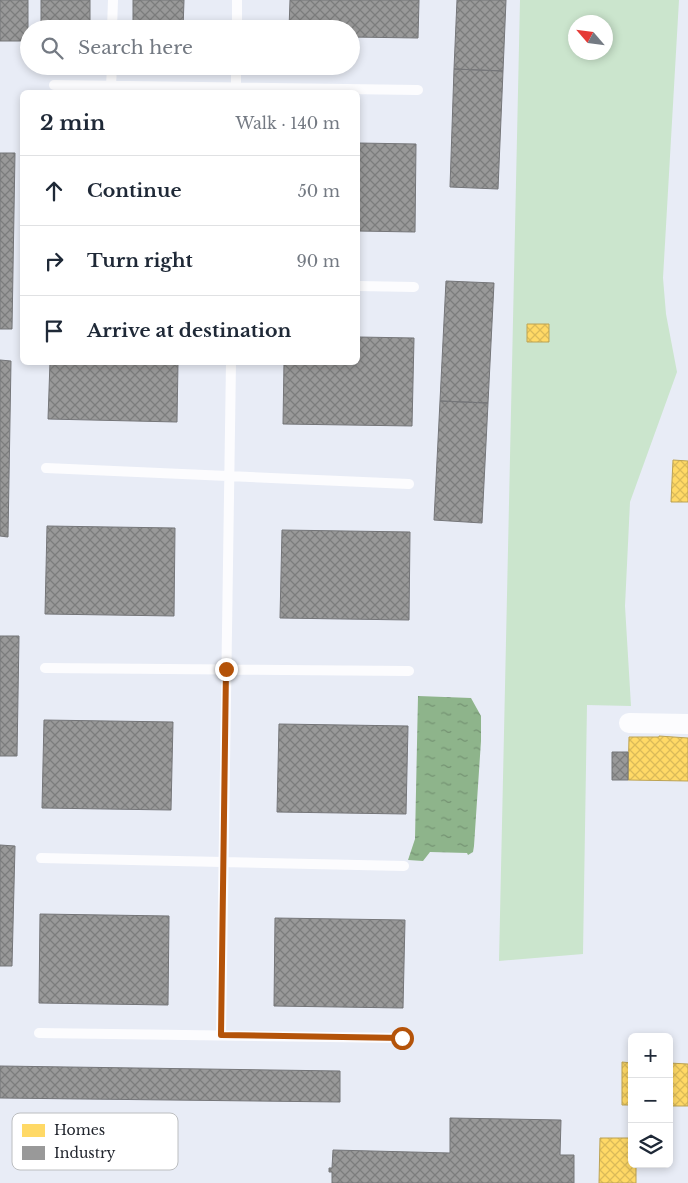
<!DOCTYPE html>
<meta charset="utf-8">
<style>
:root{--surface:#fff;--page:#f2f2f3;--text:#1f2937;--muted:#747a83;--line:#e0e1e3}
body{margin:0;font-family:"Libre Baskerville",serif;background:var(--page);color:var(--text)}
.controls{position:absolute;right:15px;bottom:15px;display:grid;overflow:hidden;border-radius:8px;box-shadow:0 2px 8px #0003}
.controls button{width:45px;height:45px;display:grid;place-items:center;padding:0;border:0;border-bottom:1px solid var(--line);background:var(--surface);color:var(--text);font:25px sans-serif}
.compass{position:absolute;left:568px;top:15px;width:45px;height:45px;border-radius:50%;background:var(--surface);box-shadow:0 2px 8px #0003;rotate:298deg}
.stop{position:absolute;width:15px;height:15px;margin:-11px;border:4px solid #b45309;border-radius:50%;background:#fff}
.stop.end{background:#b45309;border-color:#fff;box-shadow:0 1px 5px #0008}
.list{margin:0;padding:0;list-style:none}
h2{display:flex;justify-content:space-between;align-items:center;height:65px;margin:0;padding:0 20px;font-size:21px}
h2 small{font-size:16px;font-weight:400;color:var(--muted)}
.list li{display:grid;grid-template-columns:32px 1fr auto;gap:15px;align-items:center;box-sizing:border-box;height:70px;padding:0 20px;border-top:1px solid var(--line)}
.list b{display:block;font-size:19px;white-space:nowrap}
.list em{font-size:16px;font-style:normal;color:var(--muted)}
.icon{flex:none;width:28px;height:28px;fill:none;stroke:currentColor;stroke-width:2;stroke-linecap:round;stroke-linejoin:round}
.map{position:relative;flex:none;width:688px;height:1183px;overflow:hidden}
.search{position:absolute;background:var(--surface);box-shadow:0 2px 8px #0003;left:20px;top:20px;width:340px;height:55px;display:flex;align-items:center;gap:12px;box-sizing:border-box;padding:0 18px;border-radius:28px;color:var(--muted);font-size:19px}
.panel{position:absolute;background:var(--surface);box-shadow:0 2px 8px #0003;left:20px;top:90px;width:340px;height:275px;border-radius:8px}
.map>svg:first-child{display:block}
.green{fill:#cbe5cd;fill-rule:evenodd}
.water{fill:url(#water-ripples)}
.homes{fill:url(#homes-cross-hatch);stroke:#bca355}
.industry{fill:url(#industry-cross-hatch);stroke:#757679}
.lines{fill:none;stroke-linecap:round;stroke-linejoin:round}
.lane{stroke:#fcfcfe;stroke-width:10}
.street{stroke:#fcfcfe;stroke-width:20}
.route{stroke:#b45309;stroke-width:6}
.key{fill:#fff;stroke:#bcbec0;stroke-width:1}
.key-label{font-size:14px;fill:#21252d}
</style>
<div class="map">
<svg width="688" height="1183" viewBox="0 0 688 1183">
<defs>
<pattern id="water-ripples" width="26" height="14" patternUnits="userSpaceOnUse" patternTransform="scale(1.25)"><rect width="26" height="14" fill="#8eb48b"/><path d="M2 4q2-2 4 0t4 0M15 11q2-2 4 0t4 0" fill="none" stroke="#749272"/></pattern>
<pattern id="homes-cross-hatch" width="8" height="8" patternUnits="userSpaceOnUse" patternTransform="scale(1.25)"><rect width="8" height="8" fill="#ffd966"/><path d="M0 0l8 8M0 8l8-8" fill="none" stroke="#daba59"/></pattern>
<pattern id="industry-cross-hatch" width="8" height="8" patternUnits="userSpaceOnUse" patternTransform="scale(1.25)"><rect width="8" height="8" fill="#999"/><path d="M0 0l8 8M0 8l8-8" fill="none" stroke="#7c7d7d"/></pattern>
</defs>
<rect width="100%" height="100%" fill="#e8ecf6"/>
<path class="green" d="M 520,0 L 679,0 L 663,278 L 666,314 L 677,372 L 630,502 L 625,606 L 631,706 L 587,705 L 583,954 L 499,961 ZM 576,22 L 606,22 L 606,52 L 576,52 Z"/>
<path class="water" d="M 418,696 L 471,698 L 481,716 L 481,741 L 474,846 L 473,852 L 468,855 L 467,853 L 430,852 L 423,861 L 408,860 L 415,839 Z"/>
<path class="homes" d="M 527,324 L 549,324 L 549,342 L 527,342 Z
M 673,460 L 688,461 L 688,502 L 671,502 Z
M 659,736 L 688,738 L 688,781 L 628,780 L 629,737 L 659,737 Z
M 622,1062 L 632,1063 L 632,1105 L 622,1105 Z
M 669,1063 L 688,1064 L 688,1106 L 670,1106 L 669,1107 Z
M 600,1138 L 632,1138 L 632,1164 L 636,1164 L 636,1183 L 599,1183 Z"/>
<path class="industry" d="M 0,0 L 28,0 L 28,41 L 0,41 Z
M 41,0 L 90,0 L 90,29 L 41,29 Z
M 133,0 L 184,0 L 183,29 L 133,29 Z
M 290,0 L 419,0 L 418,38 L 351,37 L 351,29 L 289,29 Z
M 457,0 L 506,0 L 503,71 L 454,69 Z
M 454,69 L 503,71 L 498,189 L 450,187 Z
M 358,143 L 416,144 L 415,232 L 358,231 Z
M 0,153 L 15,153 L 12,329 L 0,329 Z
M 446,281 L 494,283 L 488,403 L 440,401 Z
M 358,337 L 414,338 L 412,426 L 283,424 L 284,362 L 358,362 Z
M 0,360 L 11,361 L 8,537 L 0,536 Z
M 50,362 L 178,362 L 177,422 L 48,419 Z
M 440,401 L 488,403 L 482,523 L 434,520 Z
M 47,526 L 175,528 L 174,616 L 45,614 Z
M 282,530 L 410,532 L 409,620 L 280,618 Z
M 0,636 L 19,636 L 17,756 L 0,756 Z
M 44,720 L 173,722 L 171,810 L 42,808 Z
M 279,724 L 408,726 L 406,814 L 277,812 Z
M 612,752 L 628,752 L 628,780 L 612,780 Z
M 0,845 L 15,846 L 12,966 L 0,966 Z
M 40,914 L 169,916 L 168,1005 L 39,1003 Z
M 275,918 L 405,920 L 403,1008 L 274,1006 Z
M 0,1066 L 340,1071 L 340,1102 L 0,1098 Z
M 450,1118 L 561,1120 L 560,1155 L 574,1155 L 574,1183 L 332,1183 L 332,1172 L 329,1172 L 329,1168 L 332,1168 L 333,1150 L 450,1153 Z"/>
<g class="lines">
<path class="lane" d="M 112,29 L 113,0
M 237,29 L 237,0
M 54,85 L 418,90
M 111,86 L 112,66
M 236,92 L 236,66
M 358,286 L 414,287
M 46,468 L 409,484
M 45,668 L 409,671
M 41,858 L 404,866
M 39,1033 L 402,1038
M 221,1035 L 231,362"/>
<path class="street" d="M 629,723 L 688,724"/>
</g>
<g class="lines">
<path class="route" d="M 226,669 L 221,1035 L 402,1038"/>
</g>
<rect x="12" y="1113" width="166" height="57" rx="8" class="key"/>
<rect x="22" y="1124" width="23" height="13" fill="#ffd966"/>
<rect x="22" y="1146" width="23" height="14" fill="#999"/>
<g class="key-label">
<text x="54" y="1135">Homes</text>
<text x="54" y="1158">Industry</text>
</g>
</svg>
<div class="controls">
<button>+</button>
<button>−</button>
<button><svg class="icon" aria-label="layers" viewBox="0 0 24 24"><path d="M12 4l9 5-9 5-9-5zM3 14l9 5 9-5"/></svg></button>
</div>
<svg class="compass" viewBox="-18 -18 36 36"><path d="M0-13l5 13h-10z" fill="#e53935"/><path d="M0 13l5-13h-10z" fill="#747a83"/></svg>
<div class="stop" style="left:402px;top:1038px"></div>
<div class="stop end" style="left:226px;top:669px"></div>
<div class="search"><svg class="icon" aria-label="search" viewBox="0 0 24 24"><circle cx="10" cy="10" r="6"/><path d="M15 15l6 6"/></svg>Search here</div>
<section class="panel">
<h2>2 min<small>Walk · 140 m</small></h2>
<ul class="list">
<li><svg class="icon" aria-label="ahead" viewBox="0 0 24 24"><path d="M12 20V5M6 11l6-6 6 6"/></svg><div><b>Continue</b></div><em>50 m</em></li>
<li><svg class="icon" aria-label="right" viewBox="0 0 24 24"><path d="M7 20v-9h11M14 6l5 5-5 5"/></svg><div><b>Turn right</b></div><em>90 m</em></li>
<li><svg class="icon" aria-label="arrive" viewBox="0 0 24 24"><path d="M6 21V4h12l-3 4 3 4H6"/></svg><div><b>Arrive at destination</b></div></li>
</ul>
</section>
</div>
